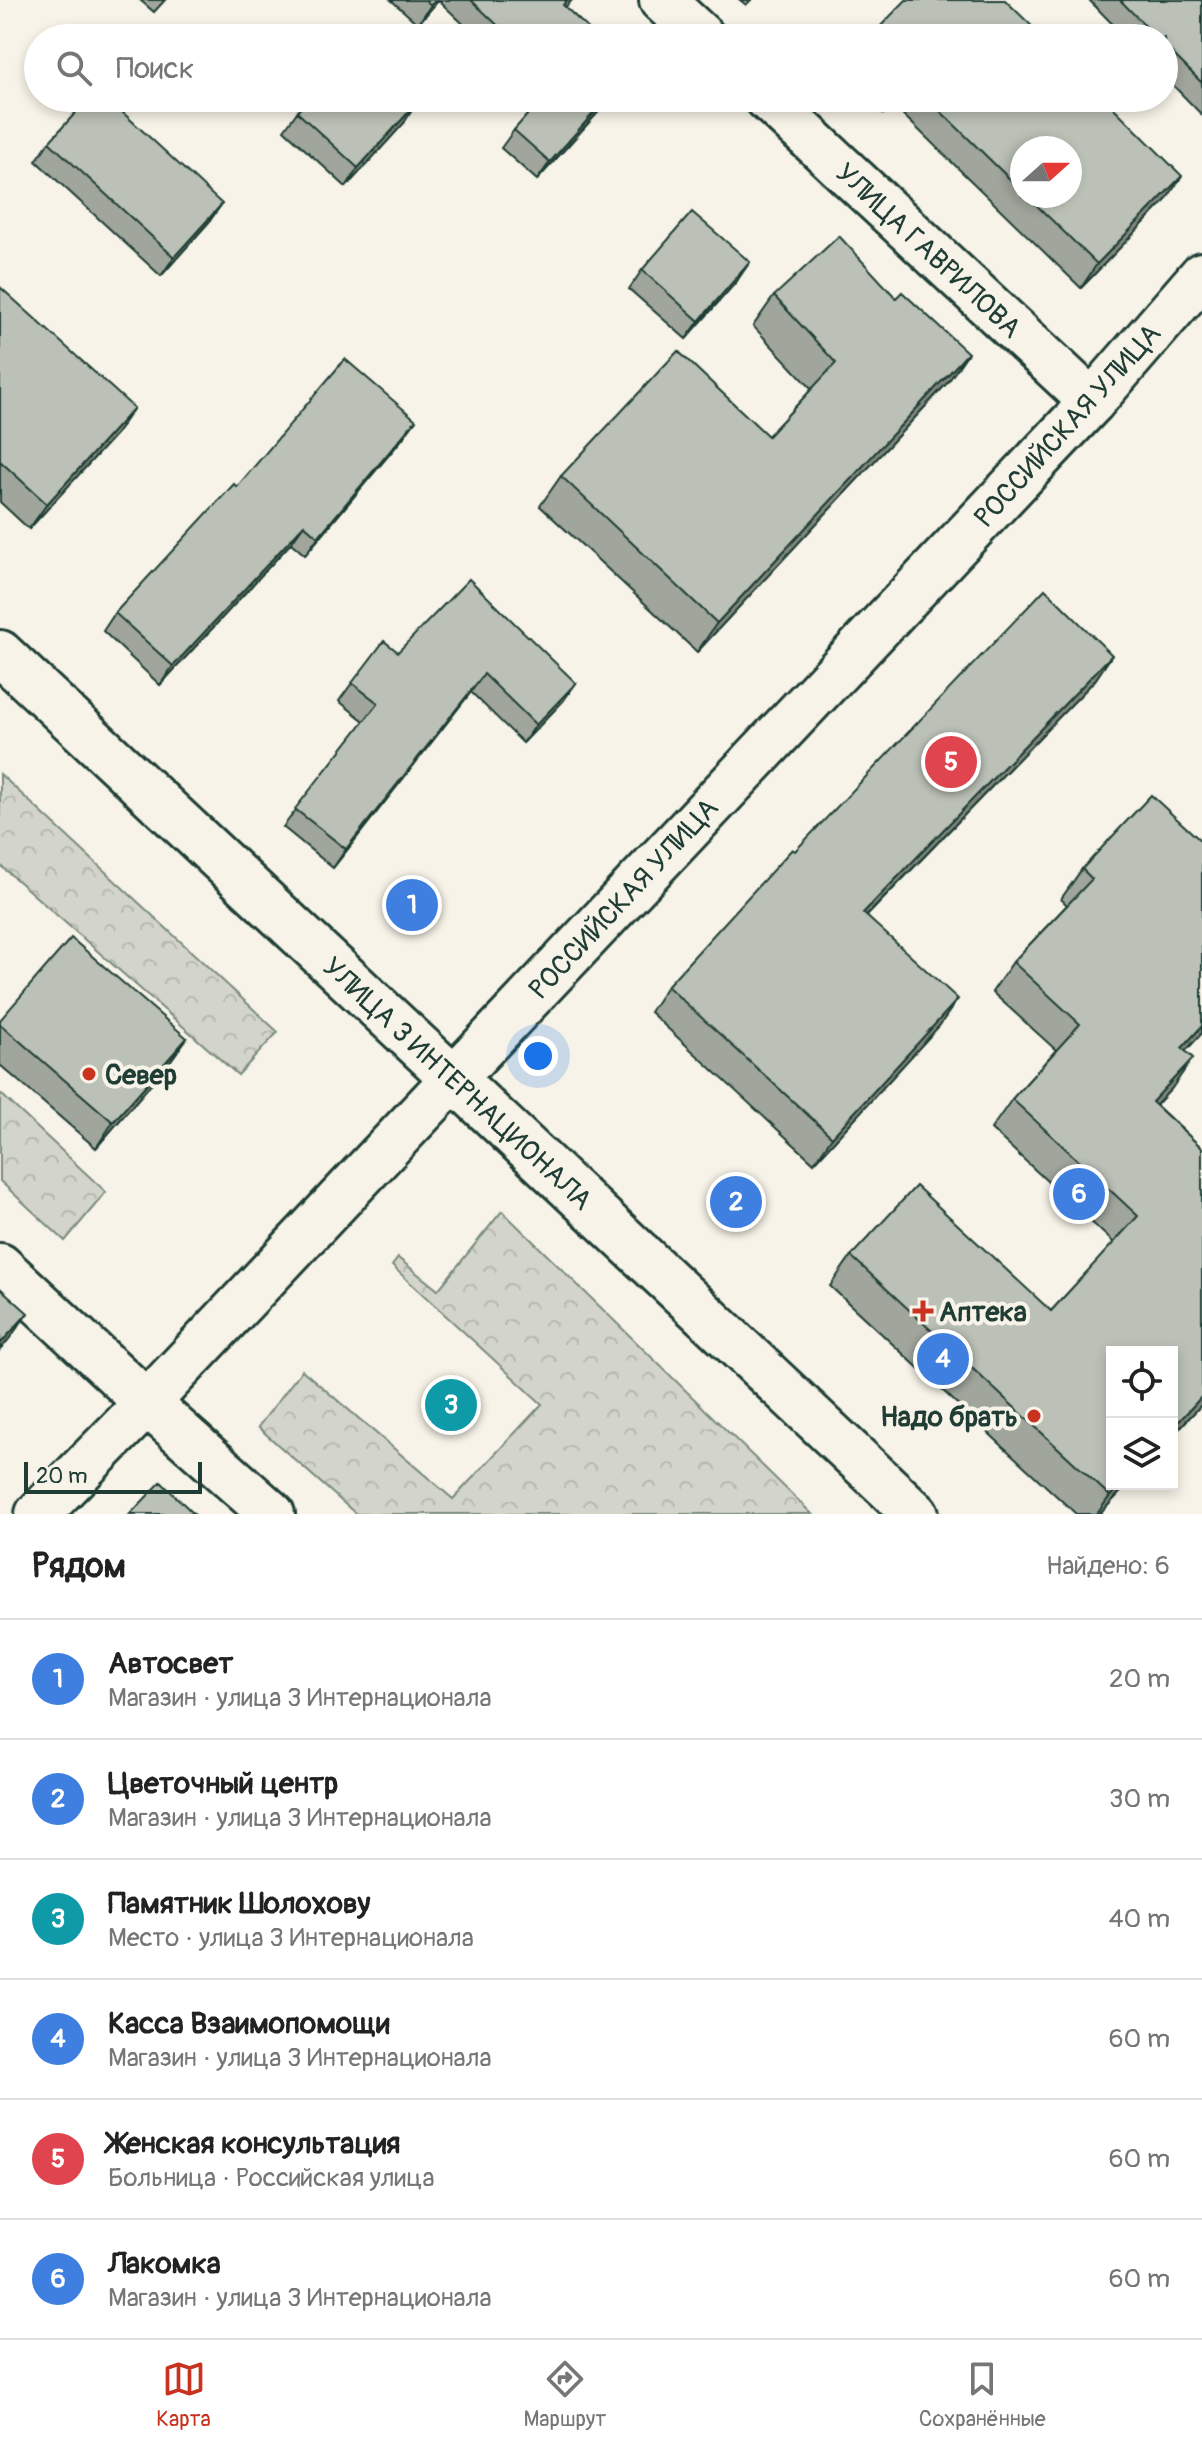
<!DOCTYPE html>
<html lang="ru">
<meta charset="utf-8">
<style>
:root{--surface:#fff;--page:#f6f6f6;--text:#222;--muted:#767676;--line:#e0e0e0;--accent:#c8321e}
body{margin:0;font-family:Pangolin,sans-serif;background:var(--page);color:var(--text)}
.controls{position:absolute;right:24px;bottom:24px;display:grid;overflow:hidden;border-radius:0px;box-shadow:0 4px 12px #0003}
.controls button{width:72px;height:72px;display:grid;place-items:center;padding:0;border:0;border-bottom:2px solid var(--line);background:var(--surface);color:var(--text);font:40px sans-serif}
.compass{position:absolute;left:1010px;top:136px;width:72px;height:72px;border-radius:50%;background:var(--surface);box-shadow:0 4px 12px #0003;rotate:69deg}
.scale{position:absolute;left:24px;bottom:20px;width:178px;box-sizing:border-box;padding-left:8px;border:4px solid #1f3d34;border-top:0;font-size:22px;line-height:28px;white-space:nowrap;color:#1f3d34;-webkit-text-stroke:6px #f7f3e8;paint-order:stroke}
.you{position:absolute;left:538px;top:1056px;width:28px;height:28px;margin:-20px;border:6px solid #fff;border-radius:50%;background:#1a73e8;box-shadow:0 0 0 12px #1a73e833}
.badge{display:grid;place-items:center;width:52px;height:52px;border-radius:50%;background:var(--accent);color:#fff;font-size:26px;font-weight:700}
.pin{position:absolute;translate:-50% -50%;border:4px solid #fff;box-shadow:0 2px 8px #0006}
.list{margin:0;padding:0;list-style:none}
h2{display:flex;justify-content:space-between;align-items:center;height:104px;margin:0;padding:0 32px;font-size:34px}
h2 small{font-size:26px;font-weight:400;color:var(--muted)}
.list li{display:grid;grid-template-columns:52px 1fr auto;gap:24px;align-items:center;box-sizing:border-box;height:120px;padding:0 32px;border-top:2px solid var(--line)}
.list b{display:block;font-size:30px;white-space:nowrap}
.list p{margin:0;font-size:26px;white-space:nowrap;color:var(--muted)}
.list em{font-size:26px;font-style:normal;color:var(--muted)}
.icon{flex:none;width:44px;height:44px;fill:none;stroke:currentColor;stroke-width:2;stroke-linecap:round;stroke-linejoin:round}
.map{position:relative;flex:none;width:1202px;height:1514px;overflow:hidden}
.search{position:absolute;background:var(--surface);box-shadow:0 4px 12px #0003;left:24px;right:24px;top:24px;height:88px;display:flex;align-items:center;gap:20px;box-sizing:border-box;padding:0 28px;border-radius:44px;color:var(--muted);font-size:30px}
.sheet{height:824px;background:var(--surface)}
nav{display:flex;justify-content:space-around;align-items:center;box-sizing:border-box;height:112px;border-top:2px solid var(--line);background:var(--surface);font-size:22px;color:var(--muted)}
nav a{display:grid;justify-items:center;gap:4px}
nav .on{color:var(--accent)}
.map>svg:first-child{display:block}
.forest{fill:url(#forest-crowns);stroke:#79897f;stroke-width:2}
.lines{fill:none;stroke-linecap:round;stroke-linejoin:round}
.minor-casing{stroke:#1f3d34;stroke-width:50}
.tertiary-casing{stroke:#1f3d34;stroke-width:50}
.secondary-casing{stroke:#1f3d34;stroke-width:50}
.minor{stroke:#f7f3e8;stroke-width:44}
.tertiary{stroke:#f7f3e8;stroke-width:44}
.secondary{stroke:#f7f3e8;stroke-width:44}
.wall{fill:#a1a69d;stroke:#1f3d34;stroke-width:2;fill-rule:evenodd}
.shaded-wall{fill:#83877f;stroke:#1f3d34;stroke-width:2}
.building{fill:#bbc1b6;stroke:#1f3d34;stroke-width:2}
.poi-dot{fill:#c8321e;stroke:#f7f3e8;stroke-width:3}
.labels{text-anchor:middle;stroke-width:8;stroke-linejoin:round;paint-order:stroke}
.street-label{font-size:28px;fill:#1f3d34;stroke:#f7f3e8}
.poi-label{font-size:28px;font-weight:bold;fill:#1f3d34;stroke:#f7f3e8;text-anchor:start}
</style>
<div class="map">
<svg width="1202" height="1514" viewBox="0 0 1202 1514">
<defs>
<pattern id="forest-crowns" width="20" height="18" patternUnits="userSpaceOnUse" patternTransform="scale(2)"><rect width="20" height="18" fill="#d3d5ca"/><path d="M2 6a3 3 0 1 1 6 0M12 15a3 3 0 1 1 6 0" fill="none" stroke="#b5b8ae"/></pattern>
</defs>
<rect width="100%" height="100%" fill="#f7f3e8"/>
<filter id="ink" filterUnits="userSpaceOnUse"><feTurbulence type="fractalNoise" baseFrequency=".0125" numOctaves="2"/><feDisplacementMap in="SourceGraphic" scale="16" xChannelSelector="R" yChannelSelector="G"/><feConvolveMatrix kernelMatrix="1 2 1 2 8 2 1 2 1" color-interpolation-filters="sRGB"/></filter>
<g filter="url(#ink)">
<path class="forest" d="M 0,774 L 278,1032 L 238,1075 L 0,865 Z
M 0,1093 L 106,1192 L 65,1241 L 0,1181 Z
M 502,1211 L 812,1514 L 356,1514 L 258,1427 L 302,1370 L 453,1499 L 542,1404 L 392,1266 L 398,1258 L 438,1290 Z"/>
<g class="lines">
<defs>
<path id="minor" d="M 662,0 L 703,38
M 767,98 L 1092,402"/>
<path id="tertiary" d="M 0,653 L 453,1078
M 0,1266 L 147,1403"/>
<path id="secondary" d="M 453,1078 L 916,1514
M 147,1403 L 272,1514
M 38,1514 L 147,1403 L 1092,402 L 1202,275"/>
</defs>
<use href="#minor" class="minor-casing"/>
<use href="#tertiary" class="tertiary-casing"/>
<use href="#secondary" class="secondary-casing"/>
<use href="#minor" class="minor"/>
<use href="#tertiary" class="tertiary"/>
<use href="#secondary" class="secondary"/>
</g>
<path class="wall" d="M 140,0 L 165,0 L 154,12 Z
M 391,0 L 572,0 L 565,7 L 598,38 L 478,38 L 438,0 L 418,24 Z
M 740,0 L 751,0 L 746,5 Z
M 1091,0 L 1202,0 L 1202,115 L 1164,76 L 1164,38 L 1126,38 L 1090,1 Z
M 611,98 L 537,180 L 501,148 L 514,130 Z
M 866,98 L 1104,98 L 1166,200 L 1081,288 L 892,104 L 883,114 ZM 1022,148 L 1070,196 L 1022,196 Z
M 297,112 L 404,123 L 346,187 L 284,130 Z
M 49,142 L 209,222 L 161,276 L 36,161 Z
M 642,270 L 737,281 L 686,339 L 629,289 Z
M 0,287 L 116,434 L 29,529 L 0,502 Z
M 774,296 L 948,382 L 697,652 L 540,506 L 561,476 L 768,436 L 812,389 L 753,326 Z
M 403,438 L 305,555 L 291,543 L 160,685 L 103,631 L 115,613 L 237,487 Z
M 398,652 L 576,683 L 563,701 L 523,743 L 471,692 L 333,868 L 283,827 L 364,721 L 339,701 L 352,683 Z
M 1112,655 L 1095,680 L 867,916 L 940,1025 L 814,1163 L 650,1012 L 667,986 L 795,851 Z
M 1202,842 L 1202,1033 L 1185,1051 L 1172,1088 L 1156,1105 L 1202,1148 L 1202,1404 L 1172,1436 L 1172,1352 L 1128,1484 L 1100,1514 L 1076,1514 L 830,1286 L 851,1256 L 1051,1311 L 1114,1243 L 991,1129 L 1012,1099 L 1056,1050 L 992,992 L 1013,962 L 1067,905 L 1061,899 L 1082,869 Z
M 0,1020 L 187,1038 L 169,1063 L 96,1148 L 0,1065 Z"/>
<path class="shaded-wall" d="M 436,0 L 439,0 L 418,24 L 431,5 Z
M 567,0 L 572,0 L 550,24 L 563,5 Z
M 607,98 L 611,98 L 537,180 L 550,162 Z
M 894,98 L 896,98 L 883,114 Z
M 416,104 L 404,123 L 346,187 L 358,168 Z
M 1182,176 L 1166,200 L 1081,288 L 1097,264 Z
M 222,204 L 209,222 L 161,276 L 174,257 Z
M 750,262 L 737,281 L 686,339 L 699,321 Z
M 968,353 L 948,382 L 697,652 L 717,623 Z
M 134,408 L 116,434 L 29,529 L 47,504 Z
M 416,420 L 403,438 L 305,555 L 318,537 Z
M 304,525 L 291,543 L 160,685 L 173,666 Z
M 1112,655 L 1095,680 L 845,938 L 863,913 Z
M 484,674 L 471,692 L 333,868 L 346,849 Z
M 576,683 L 563,701 L 523,743 L 536,725 Z
M 958,999 L 940,1025 L 814,1163 L 832,1137 Z
M 1202,1026 L 1202,1033 L 1161,1078 L 1182,1048 Z
M 187,1038 L 169,1063 L 96,1148 L 113,1122 Z
M 1193,1058 L 1172,1088 L 1131,1132 L 1152,1102 Z
M 28,1313 L 10,1338 L 0,1350 L 0,1344 Z
M 1202,1396 L 1202,1404 L 1172,1436 L 1172,1429 Z
M 1121,1484 L 1128,1484 L 1100,1514 L 1097,1514 L 1110,1496 Z"/>
<path class="building" d="M 425,0 L 436,0 L 431,5 Z
M 471,0 L 567,0 L 563,5 L 598,38 L 511,38 Z
M 906,0 L 1005,0 L 1044,38 L 869,38 Z
M 1120,0 L 1202,0 L 1202,83 L 1164,45 L 1164,38 L 1157,38 Z
M 89,98 L 107,98 L 222,204 L 174,257 L 49,142 Z
M 309,98 L 409,98 L 416,104 L 358,168 L 297,112 Z
M 542,98 L 607,98 L 550,162 L 514,130 Z
M 927,98 L 1104,98 L 1182,176 L 1097,264 L 1027,196 L 1070,196 L 1070,148 L 1022,148 L 1022,191 Z
M 692,212 L 750,262 L 699,321 L 642,270 Z
M 839,236 L 896,298 L 902,292 L 968,353 L 717,623 L 561,476 L 678,351 L 768,436 L 836,363 L 774,296 Z
M 0,287 L 134,408 L 47,504 L 0,461 Z
M 345,359 L 416,420 L 318,537 L 304,525 L 173,666 L 115,613 L 234,484 L 237,487 Z
M 469,579 L 576,683 L 536,725 L 484,674 L 346,849 L 295,809 L 378,703 L 352,683 L 384,641 L 398,652 Z
M 1045,589 L 1112,655 L 863,913 L 958,999 L 832,1137 L 667,986 L 792,849 L 795,851 Z
M 1151,795 L 1202,842 L 1202,1026 L 1182,1048 L 1193,1058 L 1152,1102 L 1202,1148 L 1202,1396 L 1172,1429 L 1172,1352 L 1112,1352 L 1112,1484 L 1121,1484 L 1110,1496 L 851,1256 L 916,1186 L 1051,1311 L 1138,1216 L 1012,1099 L 1080,1024 L 1013,962 L 1092,879 L 1082,869 Z
M 71,938 L 187,1038 L 113,1122 L 0,1024 L 0,1020 Z
M 0,1288 L 28,1313 L 0,1344 Z
M 161,1482 L 194,1514 L 130,1514 Z"/>
</g>
<g class="poi-dot">
<circle cx="89" cy="1074" r="8"/>
<path d="M919 1299h8v8h8v8h-8v8h-8v-8h-8v-8h8z"/>
<circle cx="1034" cy="1416" r="8"/>
</g>
<g class="labels">
<g class="street-label">
<text transform="translate(929 250) rotate(43)" y="10">УЛИЦА ГАВРИЛОВА</text>
<text transform="translate(1067 425) rotate(-48)" y="10">РОССИЙСКАЯ УЛИЦА</text>
<text transform="translate(623 898) rotate(-47)" y="10">РОССИЙСКАЯ УЛИЦА</text>
<text transform="translate(458 1083) rotate(43)" y="10">УЛИЦА 3 ИНТЕРНАЦИОНАЛА</text>
</g>
<g class="poi-label">
<text x="105" y="1084">Север</text>
<text x="939" y="1321">Аптека</text>
<text x="1018" y="1426" text-anchor="end">Надо брать</text>
</g>
</g>
</svg>
<div class="controls">
<button><svg class="icon" aria-label="locate" viewBox="0 0 24 24"><circle cx="12" cy="12" r="6"/><path d="M12 2v4M12 18v4M2 12h4M18 12h4"/></svg></button>
<button><svg class="icon" aria-label="layers" viewBox="0 0 24 24"><path d="M12 4l9 5-9 5-9-5zM3 14l9 5 9-5"/></svg></button>
</div>
<svg class="compass" viewBox="-18 -18 36 36"><path d="M0-13l5 13h-10z" fill="#e53935"/><path d="M0 13l5-13h-10z" fill="#767676"/></svg>
<div class="scale">20 m</div>
<div class="you"></div>
<div class="pin badge" style="left:412px;top:905px;background:#3f7fe0">1</div>
<div class="pin badge" style="left:736px;top:1202px;background:#3f7fe0">2</div>
<div class="pin badge" style="left:451px;top:1405px;background:#0f9aa8">3</div>
<div class="pin badge" style="left:943px;top:1359px;background:#3f7fe0">4</div>
<div class="pin badge" style="left:951px;top:762px;background:#e0444e">5</div>
<div class="pin badge" style="left:1079px;top:1194px;background:#3f7fe0">6</div>
<div class="search"><svg class="icon" aria-label="search" viewBox="0 0 24 24"><circle cx="10" cy="10" r="6"/><path d="M15 15l6 6"/></svg>Поиск</div>
</div>
<section class="sheet">
<h2>Рядом<small>Найдено: 6</small></h2>
<ul class="list">
<li><span class="badge" style="background:#3f7fe0">1</span><div><b>Автосвет</b><p>Магазин · улица 3 Интернационала</p></div><em>20 m</em></li>
<li><span class="badge" style="background:#3f7fe0">2</span><div><b>Цветочный центр</b><p>Магазин · улица 3 Интернационала</p></div><em>30 m</em></li>
<li><span class="badge" style="background:#0f9aa8">3</span><div><b>Памятник Шолохову</b><p>Место · улица 3 Интернационала</p></div><em>40 m</em></li>
<li><span class="badge" style="background:#3f7fe0">4</span><div><b>Касса Взаимопомощи</b><p>Магазин · улица 3 Интернационала</p></div><em>60 m</em></li>
<li><span class="badge" style="background:#e0444e">5</span><div><b>Женская консультация</b><p>Больница · Российская улица</p></div><em>60 m</em></li>
<li><span class="badge" style="background:#3f7fe0">6</span><div><b>Лакомка</b><p>Магазин · улица 3 Интернационала</p></div><em>60 m</em></li>
</ul>
</section>
<nav>
<a class="on"><svg class="icon" aria-label="map" viewBox="0 0 24 24"><path d="M3 6l6-2 6 2 6-2v14l-6 2-6-2-6 2zM9 4v14M15 6v14"/></svg>Карта</a>
<a><svg class="icon" aria-label="directions" viewBox="0 0 24 24"><path d="M12 3l9 9-9 9-9-9zM9 14v-3h6M13 9l2 2-2 2"/></svg>Маршрут</a>
<a><svg class="icon" aria-label="saved" viewBox="0 0 24 24"><path d="M7 4h10v16l-5-4-5 4z"/></svg>Сохранённые</a>
</nav>
